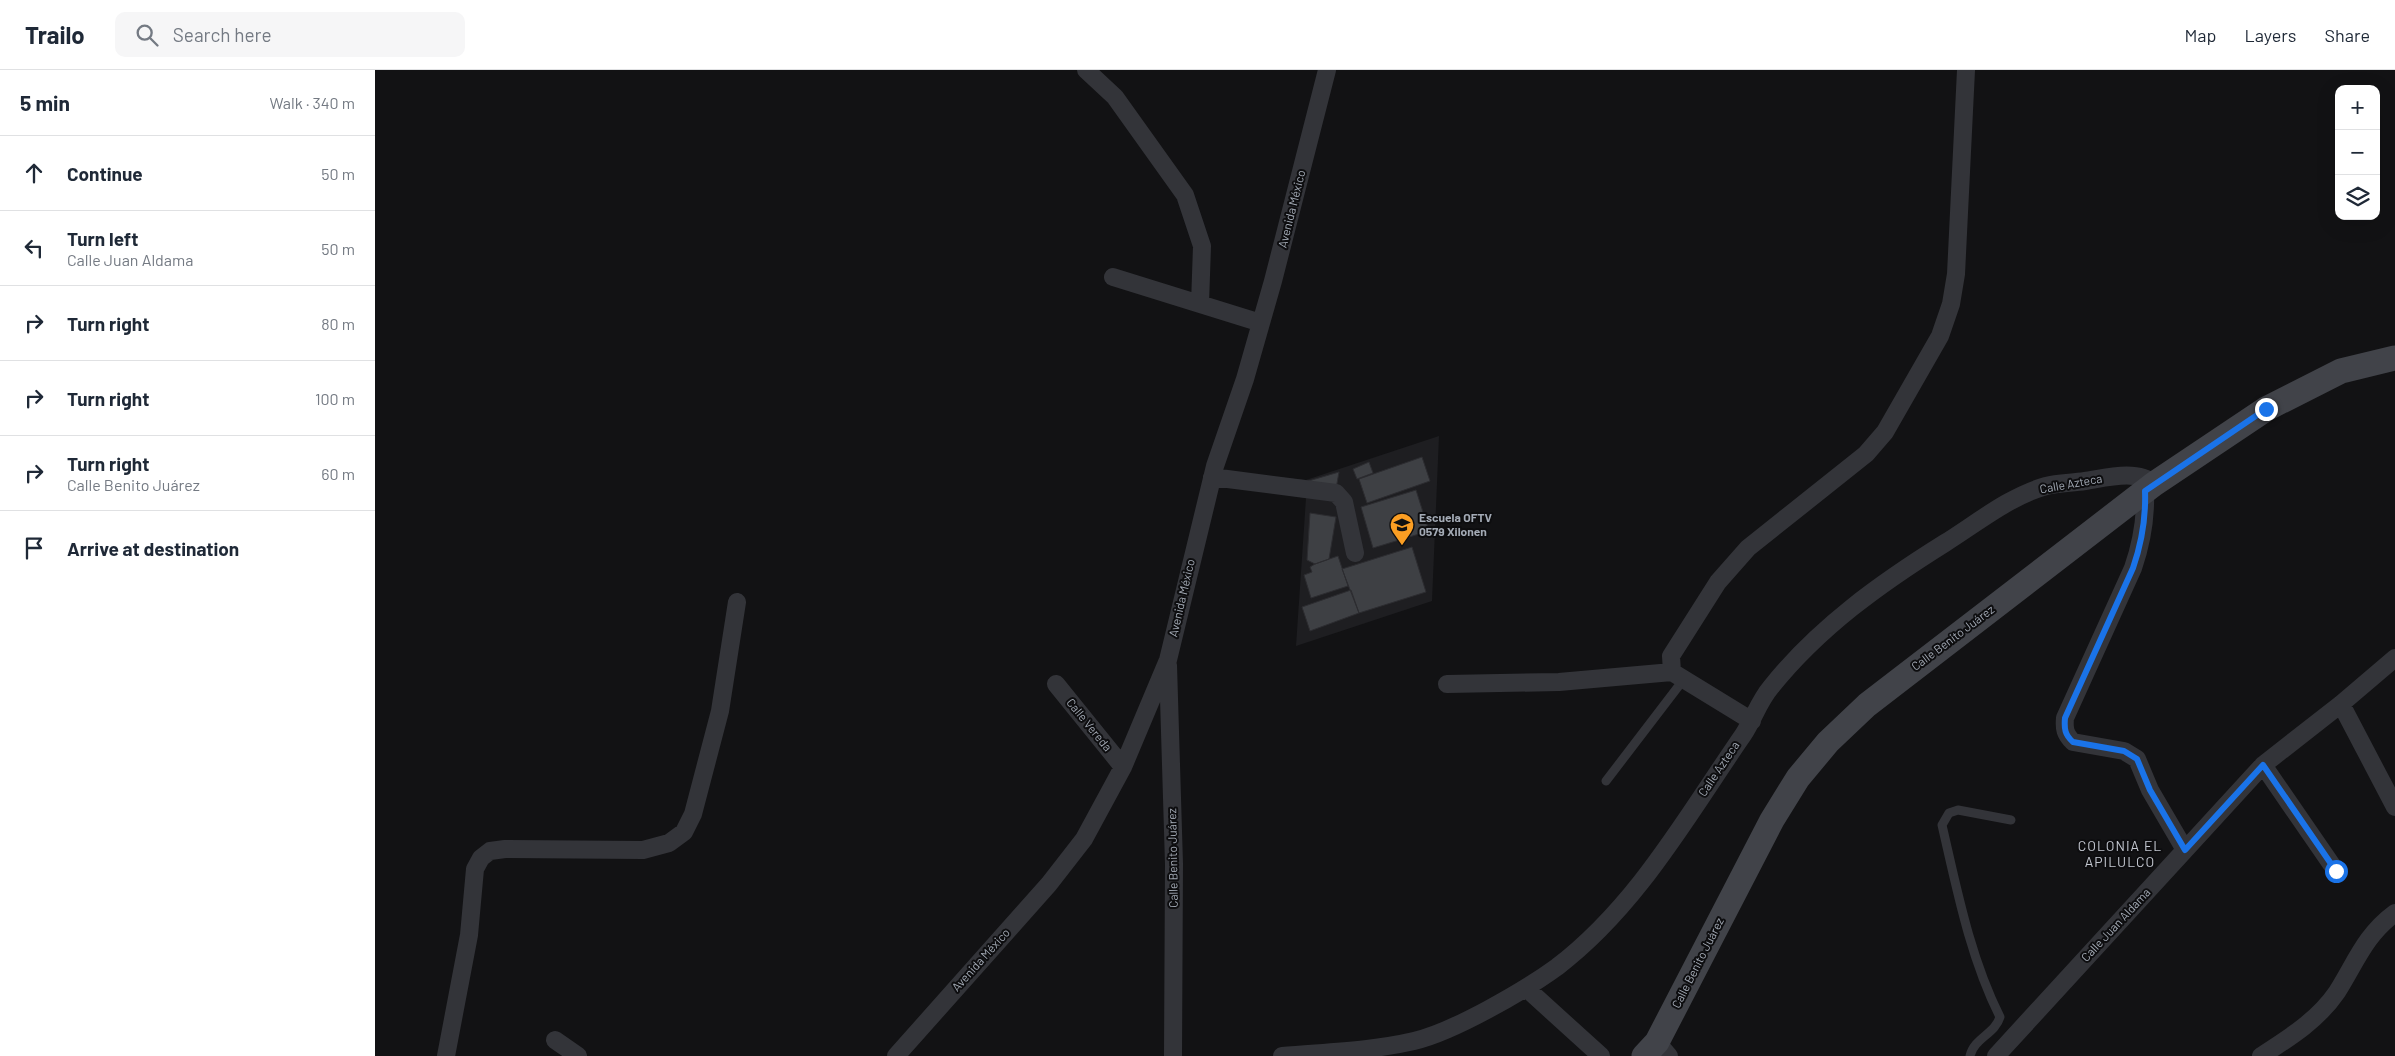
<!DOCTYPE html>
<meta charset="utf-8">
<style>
:root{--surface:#fff;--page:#f6f6f7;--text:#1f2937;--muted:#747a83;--line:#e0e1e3}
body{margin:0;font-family:Barlow,sans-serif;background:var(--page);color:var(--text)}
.controls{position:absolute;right:15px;top:15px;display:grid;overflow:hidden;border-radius:10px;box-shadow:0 5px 20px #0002}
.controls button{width:45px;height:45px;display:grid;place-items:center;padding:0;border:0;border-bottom:1px solid var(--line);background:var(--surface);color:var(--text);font:25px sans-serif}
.stop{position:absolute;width:15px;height:15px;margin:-11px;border:4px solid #1a73e8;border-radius:50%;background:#fff}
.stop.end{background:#1a73e8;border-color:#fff;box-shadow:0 1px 5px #0008}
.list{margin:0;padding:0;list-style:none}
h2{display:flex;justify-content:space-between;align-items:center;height:65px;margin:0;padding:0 20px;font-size:21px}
h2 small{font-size:16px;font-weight:400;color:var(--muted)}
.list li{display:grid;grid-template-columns:32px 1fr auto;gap:15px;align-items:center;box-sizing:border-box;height:75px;padding:0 20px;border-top:1px solid var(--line)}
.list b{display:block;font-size:19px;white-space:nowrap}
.list p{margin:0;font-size:16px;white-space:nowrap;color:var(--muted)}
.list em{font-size:16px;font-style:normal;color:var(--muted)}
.icon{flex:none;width:28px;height:28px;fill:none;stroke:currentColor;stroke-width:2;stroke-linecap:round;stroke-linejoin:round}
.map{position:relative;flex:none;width:2020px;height:986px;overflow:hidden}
header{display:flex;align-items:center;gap:30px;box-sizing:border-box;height:70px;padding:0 25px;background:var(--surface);border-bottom:1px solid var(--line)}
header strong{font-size:24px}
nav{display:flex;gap:28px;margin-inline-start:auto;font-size:18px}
.search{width:350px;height:45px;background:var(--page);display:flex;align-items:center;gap:12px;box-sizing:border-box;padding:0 18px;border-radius:10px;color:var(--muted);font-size:19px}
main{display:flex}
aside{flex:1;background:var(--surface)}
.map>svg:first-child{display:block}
.built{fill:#1e1e21}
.building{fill:#3e4044;stroke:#2c2c30}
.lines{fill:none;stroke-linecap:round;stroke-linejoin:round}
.lane{stroke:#333439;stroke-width:9}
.street{stroke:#333439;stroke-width:18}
.secondary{stroke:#414349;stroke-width:25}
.route{stroke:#1a73e8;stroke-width:6}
.labels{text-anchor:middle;stroke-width:4;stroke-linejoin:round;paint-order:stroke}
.street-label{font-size:12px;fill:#a3aab5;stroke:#0d0d0f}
.poi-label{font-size:12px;font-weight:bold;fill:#a3aab5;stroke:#0d0d0f;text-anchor:start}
.neighbourhood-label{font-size:14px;letter-spacing:1px;fill:#c4c8d1;stroke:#0d0d0f}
</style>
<header>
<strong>Trailo</strong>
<div class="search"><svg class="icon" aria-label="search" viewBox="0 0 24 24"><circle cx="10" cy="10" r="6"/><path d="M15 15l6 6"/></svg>Search here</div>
<nav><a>Map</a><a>Layers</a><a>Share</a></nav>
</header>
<main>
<aside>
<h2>5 min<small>Walk · 340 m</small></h2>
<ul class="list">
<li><svg class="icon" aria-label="ahead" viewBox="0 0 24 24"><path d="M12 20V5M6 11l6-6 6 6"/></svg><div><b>Continue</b></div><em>50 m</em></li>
<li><svg class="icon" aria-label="left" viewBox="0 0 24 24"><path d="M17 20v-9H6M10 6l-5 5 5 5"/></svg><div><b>Turn left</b><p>Calle Juan Aldama</p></div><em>50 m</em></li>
<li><svg class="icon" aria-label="right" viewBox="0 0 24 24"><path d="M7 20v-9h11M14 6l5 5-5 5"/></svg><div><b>Turn right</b></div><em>80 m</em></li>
<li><svg class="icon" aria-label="right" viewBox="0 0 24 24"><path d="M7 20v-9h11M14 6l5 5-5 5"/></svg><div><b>Turn right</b></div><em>100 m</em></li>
<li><svg class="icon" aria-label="right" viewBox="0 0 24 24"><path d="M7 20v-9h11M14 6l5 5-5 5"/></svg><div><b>Turn right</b><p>Calle Benito Juárez</p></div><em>60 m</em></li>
<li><svg class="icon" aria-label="arrive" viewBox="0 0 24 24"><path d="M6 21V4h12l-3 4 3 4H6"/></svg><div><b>Arrive at destination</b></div></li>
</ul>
</aside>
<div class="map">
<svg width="2020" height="986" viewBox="0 0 2020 986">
<rect width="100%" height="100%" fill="#121214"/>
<path class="built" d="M 1064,366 L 1057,531 L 921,576 L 931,428 L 856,416 L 858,403 L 931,410 Z"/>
<path class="building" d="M 1047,387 L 1055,411 L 992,433 L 984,409 Z
M 994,392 L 998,403 L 982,409 L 978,399 Z
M 964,402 L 961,419 L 930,412 Z
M 1041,420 L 1054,461 L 998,478 L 986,437 Z
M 935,443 L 961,447 L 954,489 L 940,494 L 932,490 Z
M 1037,477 L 1051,522 L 984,543 L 967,499 Z
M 963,486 L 973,516 L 936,528 L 929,505 L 937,502 L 935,497 L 940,494 Z
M 976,520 L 984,543 L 935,561 L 927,537 Z"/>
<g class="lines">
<path class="lane" d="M 1231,711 L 1309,609
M 1595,986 C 1599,968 1620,964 1625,947 C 1595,887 1582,820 1567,755 L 1574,743 L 1583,740 L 1636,750"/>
<path class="street" d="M 711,0 L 740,27 L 810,125 L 827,176 L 825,234
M 738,207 L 886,253
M 837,407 L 961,423 L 969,432 L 980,483
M 1770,421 C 1771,448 1767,472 1758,498 L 1690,648 C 1689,659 1690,664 1698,672 L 1749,681 L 1762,689 L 1775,720 L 1810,780
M 793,595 L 799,794 L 798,986
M 681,614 L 748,697
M 1072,614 L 1184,612 L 1297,602
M 1966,634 L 2020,737
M 1377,651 L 1297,602 L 1296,586 L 1343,512 L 1373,478 L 1491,384 L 1510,362 L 1565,266 L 1576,234 L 1581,204 L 1591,0
M 1888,695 L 1961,801
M 1151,918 L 1226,986
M 180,970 L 203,986
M 1282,972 L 1294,986
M 71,986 L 94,865 L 100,799 L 106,788 L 115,781 L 130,779 L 268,780 L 294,773 L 309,762 L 318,744 L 345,641 L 362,532
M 521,986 L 674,814 L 709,769 L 748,697 L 793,590 L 840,396 L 870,309 L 898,211 L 952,0
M 907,986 C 951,982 996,981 1039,971 C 1078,962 1149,921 1182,897 C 1262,836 1312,746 1368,665 C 1378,650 1384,631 1396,617 C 1444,557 1506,513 1570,473 C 1602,453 1635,426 1671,416 C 1683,413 1697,413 1710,411 C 1730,408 1763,399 1779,414
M 1621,986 L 1888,695 L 1966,634 L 2020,588
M 1886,986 C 1914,968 1943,950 1962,922 C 1981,892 1990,865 2020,843"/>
<path class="secondary" d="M 1269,986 L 1282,972 L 1397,750 L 1423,708 L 1453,672 L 1492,635 L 1779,414 L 1891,339 L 1966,301 L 2020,288"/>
</g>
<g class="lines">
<path class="route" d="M 1891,339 L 1770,421 C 1771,448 1767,472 1758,498 L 1690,648 C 1689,659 1690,665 1698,672 L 1749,681 L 1762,689 L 1775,720 L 1810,780 L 1888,695 L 1961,801"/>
</g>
<defs>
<symbol id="school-pin" viewBox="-11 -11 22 30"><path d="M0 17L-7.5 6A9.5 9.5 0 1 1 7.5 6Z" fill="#fb9e23" stroke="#0d0d0f"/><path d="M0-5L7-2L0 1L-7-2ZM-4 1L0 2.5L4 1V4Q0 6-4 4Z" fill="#111"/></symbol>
</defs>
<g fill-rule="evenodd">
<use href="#school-pin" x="1013" y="441" width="28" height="38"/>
</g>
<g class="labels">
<g class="street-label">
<text transform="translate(917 139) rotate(-76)" y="4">Avenida México</text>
<text transform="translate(1696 414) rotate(-10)" y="4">Calle Azteca</text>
<text transform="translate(807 528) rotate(-77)" y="4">Avenida México</text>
<text transform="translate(1578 568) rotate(-37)" y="4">Calle Benito Juárez</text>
<text transform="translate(714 655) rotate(51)" y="4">Calle Vereda</text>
<text transform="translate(1344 699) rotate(-56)" y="4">Calle Azteca</text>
<text transform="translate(798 788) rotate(-91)" y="4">Calle Benito Juárez</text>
<text transform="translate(1741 855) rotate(-47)" y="4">Calle Juan Aldama</text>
<text transform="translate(606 890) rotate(-48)" y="4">Avenida México</text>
<text transform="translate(1323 893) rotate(-63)" y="4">Calle Benito Juárez</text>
</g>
<g class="poi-label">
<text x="1044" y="452">Escuela OFTV<tspan x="1044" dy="14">0579 Xilonen</tspan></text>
</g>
<g class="neighbourhood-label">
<text x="1745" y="781">COLONIA EL<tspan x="1745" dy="16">APILULCO</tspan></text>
</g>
</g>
</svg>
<div class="controls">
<button>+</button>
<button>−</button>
<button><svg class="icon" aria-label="layers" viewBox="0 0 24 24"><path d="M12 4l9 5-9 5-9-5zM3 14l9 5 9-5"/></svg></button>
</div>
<div class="stop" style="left:1961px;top:801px"></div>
<div class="stop end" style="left:1891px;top:339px"></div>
</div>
</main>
